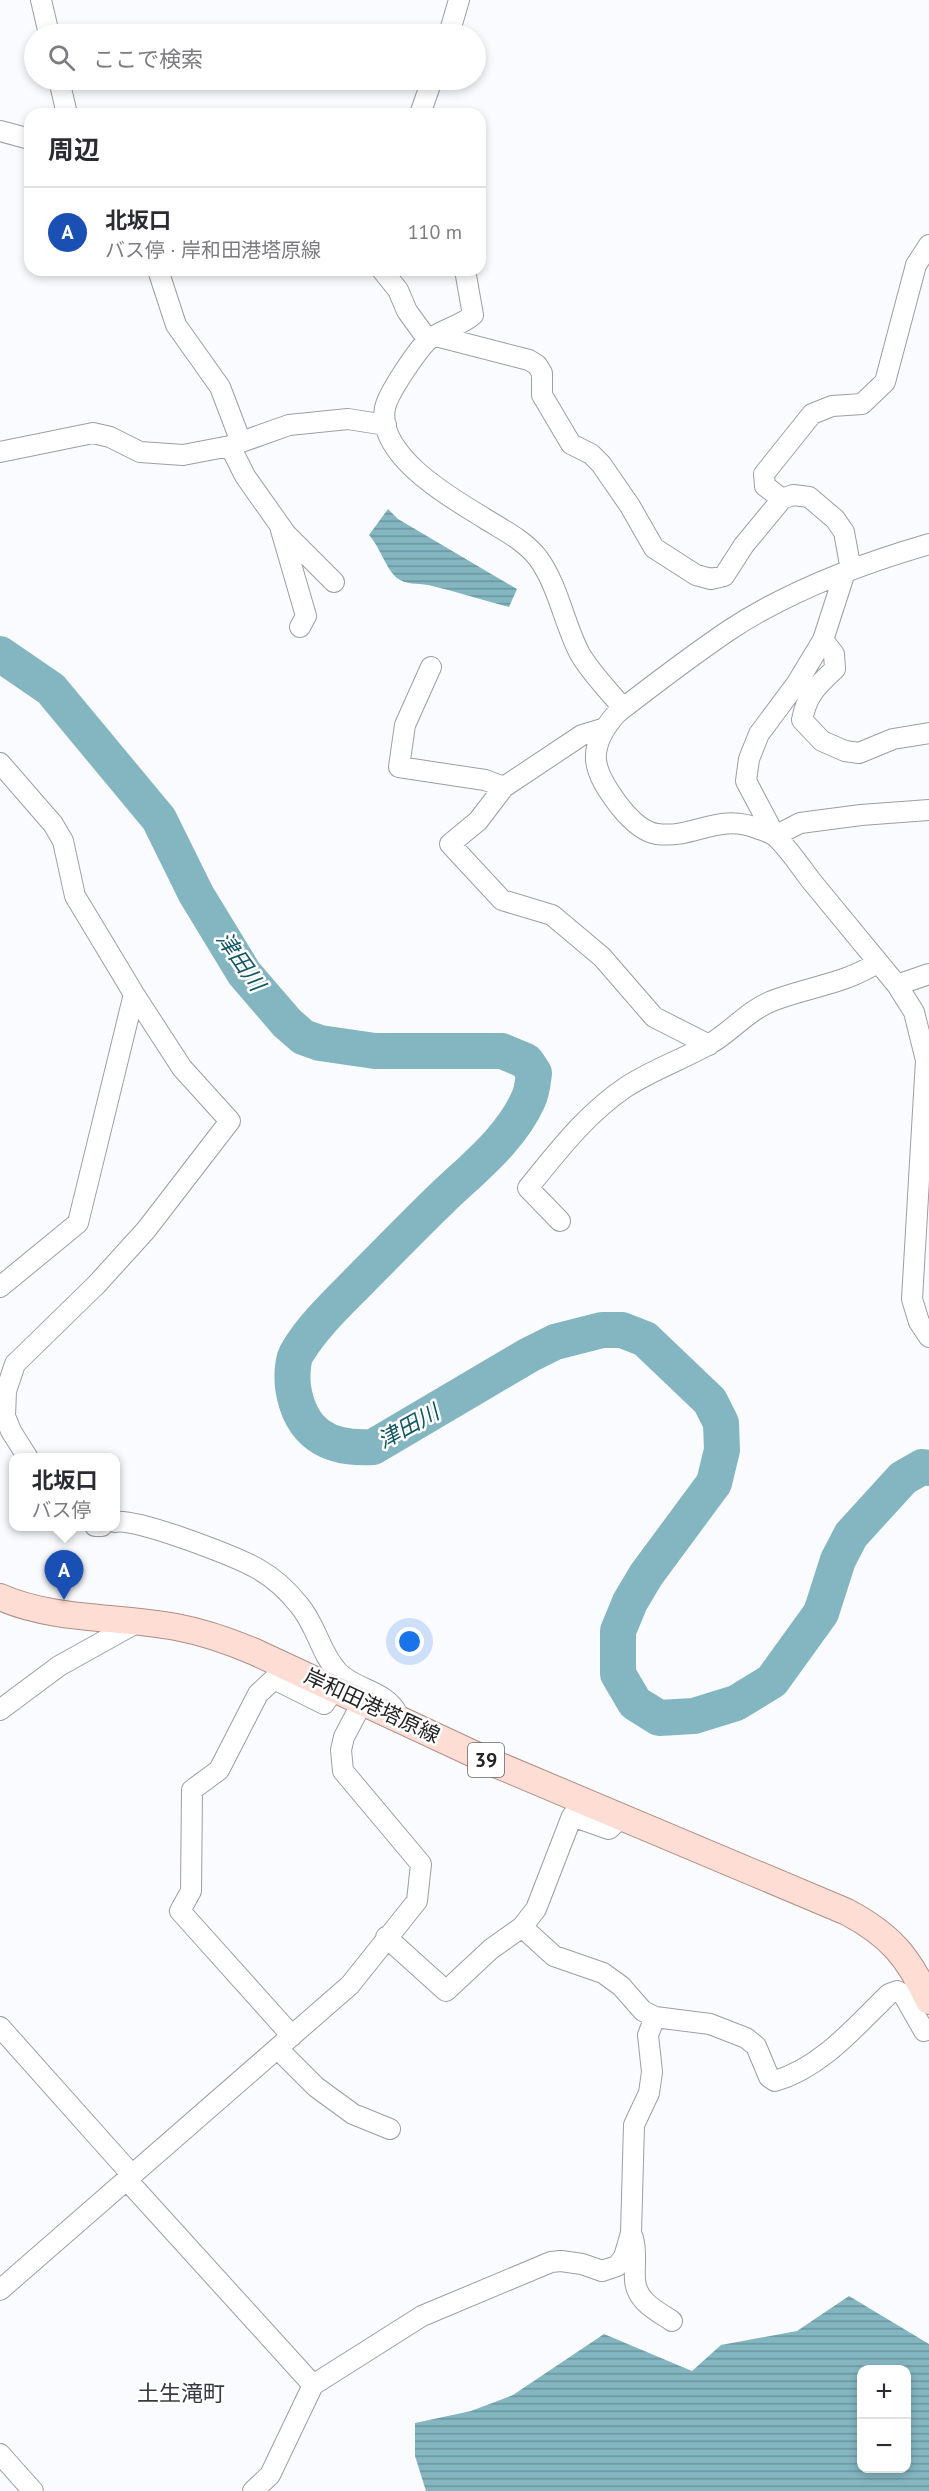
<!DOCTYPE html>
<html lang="ja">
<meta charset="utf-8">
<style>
:root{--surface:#fff;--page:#f7f7f7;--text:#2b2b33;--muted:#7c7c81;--line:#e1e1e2;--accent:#db2777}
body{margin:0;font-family:"PT Sans","Noto Sans JP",sans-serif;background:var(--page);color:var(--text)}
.controls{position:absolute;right:18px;bottom:18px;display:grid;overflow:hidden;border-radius:12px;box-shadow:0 3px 9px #0003}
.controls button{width:54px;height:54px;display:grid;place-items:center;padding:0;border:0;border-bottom:2px solid var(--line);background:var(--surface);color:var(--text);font:30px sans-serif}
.you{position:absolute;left:410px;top:1642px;width:21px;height:21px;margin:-15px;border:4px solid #fff;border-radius:50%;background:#1a73e8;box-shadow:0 0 0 9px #1a73e833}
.badge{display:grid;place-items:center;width:39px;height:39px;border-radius:50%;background:var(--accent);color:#fff;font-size:20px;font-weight:700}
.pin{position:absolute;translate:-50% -50px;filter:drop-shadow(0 2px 3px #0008)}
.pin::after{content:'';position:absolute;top:32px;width:21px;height:18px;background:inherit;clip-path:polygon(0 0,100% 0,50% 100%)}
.popup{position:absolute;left:9px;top:1453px;width:111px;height:78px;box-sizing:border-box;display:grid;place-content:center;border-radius:12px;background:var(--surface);filter:drop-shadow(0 2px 4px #0005);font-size:20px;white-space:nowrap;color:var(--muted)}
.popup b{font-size:22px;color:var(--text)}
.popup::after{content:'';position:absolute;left:50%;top:100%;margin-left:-12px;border:12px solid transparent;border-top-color:var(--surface)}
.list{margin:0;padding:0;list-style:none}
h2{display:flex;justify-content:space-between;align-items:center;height:78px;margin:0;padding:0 24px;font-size:26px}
h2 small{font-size:20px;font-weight:400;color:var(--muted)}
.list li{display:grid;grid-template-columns:39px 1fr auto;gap:18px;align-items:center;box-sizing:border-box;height:90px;padding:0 24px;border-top:2px solid var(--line)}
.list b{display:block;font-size:22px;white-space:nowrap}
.list p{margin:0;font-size:20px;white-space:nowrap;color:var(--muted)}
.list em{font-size:20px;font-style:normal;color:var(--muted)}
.icon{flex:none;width:33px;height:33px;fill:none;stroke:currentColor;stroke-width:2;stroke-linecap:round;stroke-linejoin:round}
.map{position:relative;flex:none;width:929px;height:2491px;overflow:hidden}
.search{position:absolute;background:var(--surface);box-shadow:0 3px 9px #0003;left:24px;top:24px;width:462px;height:66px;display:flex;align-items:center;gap:15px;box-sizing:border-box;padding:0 21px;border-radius:33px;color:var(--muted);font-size:22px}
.panel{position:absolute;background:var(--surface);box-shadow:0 3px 9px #0003;left:24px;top:108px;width:462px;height:168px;border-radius:18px}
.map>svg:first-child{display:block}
.water{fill:url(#water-rules);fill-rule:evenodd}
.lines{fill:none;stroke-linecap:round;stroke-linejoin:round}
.river{stroke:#84b6c1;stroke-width:36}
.minor-casing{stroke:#9d9ea6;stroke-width:22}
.major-casing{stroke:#b08e85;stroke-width:28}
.minor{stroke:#fff;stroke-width:20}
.major{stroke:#fdddd4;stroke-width:26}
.labels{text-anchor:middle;stroke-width:5;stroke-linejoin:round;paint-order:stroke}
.shield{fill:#fff;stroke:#666668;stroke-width:1.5}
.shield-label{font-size:20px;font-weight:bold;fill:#242427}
.street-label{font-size:21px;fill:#242427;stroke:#fff}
.water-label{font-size:22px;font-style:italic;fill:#125765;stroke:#fff}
.neighbourhood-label{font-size:22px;fill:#393a41;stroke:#fff}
</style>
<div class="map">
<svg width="929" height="2491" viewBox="0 0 929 2491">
<defs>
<pattern id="water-rules" width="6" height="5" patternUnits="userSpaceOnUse" patternTransform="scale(1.5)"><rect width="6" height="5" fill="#84b6c1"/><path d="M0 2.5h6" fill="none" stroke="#6c949d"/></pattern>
</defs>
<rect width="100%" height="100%" fill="#fafbfe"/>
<path class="water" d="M 388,509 L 398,519 L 517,589 L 509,607 C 482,600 455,591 428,585 C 417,583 406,585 397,578 C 386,569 380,547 369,535 Z
M 849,2296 L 929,2344 L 929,2491 L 426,2491 L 415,2456 L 415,2423 L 471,2411 L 513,2395 L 604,2334 L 692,2371 L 721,2345 L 797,2331 ZM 862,2370 L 906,2370 L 906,2468 L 862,2468 Z"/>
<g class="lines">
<path class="river" d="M 0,654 L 51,689 L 159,819 L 196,894 L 244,973 L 287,1023 L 303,1037 L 320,1043 L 375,1051 L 502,1051 L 526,1061 L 534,1073 C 533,1082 532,1092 528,1100 C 510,1140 472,1169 441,1199 C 415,1224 390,1250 364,1276 C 341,1300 315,1323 298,1351 C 292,1359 292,1377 293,1387 C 300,1433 328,1450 373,1447 L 529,1355 L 555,1342 L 602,1330 L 622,1330 L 645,1339 L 710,1401 L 721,1423 L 722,1450 L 714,1483 L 646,1575 L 630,1602 L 618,1631 L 618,1674 L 635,1703 L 659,1718 L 694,1716 L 736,1703 L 772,1681 L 821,1613 L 838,1560 L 851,1535 L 903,1478 L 922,1467 L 929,1468"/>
<defs>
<path id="minor" d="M 41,0 L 49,34
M 449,34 L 459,0
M 59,80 L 67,114
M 420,114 L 432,80
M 0,131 L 30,139
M 158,270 L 176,325 L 220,387 L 241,442
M 382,270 L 398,290 L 407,311 L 428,340
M 465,270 L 473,315 C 460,327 438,330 426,342 C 415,354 388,393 385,408 C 376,455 451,498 484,518 C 503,530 524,540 538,558 C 559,587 564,624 580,654 C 591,673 609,691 623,708
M 436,336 L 529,360 L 537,365 L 542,373 L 542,395 L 571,444 L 591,454 L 601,464 L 630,506 L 654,548 L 696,575 L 711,579 L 724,576 L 744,545 L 782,499 L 793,495 L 809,497 L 835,519 L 844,532 L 851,570
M 230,446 L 245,476 L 286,534 L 334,582
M 0,452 L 93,433 L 110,437 L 140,452 L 183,455 L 230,446 L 289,425 L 348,419 L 386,425
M 782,499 L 765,486 L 764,474 L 812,414 L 832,406 L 862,404 L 885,382 L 916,265 L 929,245
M 281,530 L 306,616 L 300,627
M 929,544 C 860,564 788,591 728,631 C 690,657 653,685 617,713 C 584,750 593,772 621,808 C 630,819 643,832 657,834 C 695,839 718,812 759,829 C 765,831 772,833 776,837 C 790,850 801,868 813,883 C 841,917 869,951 897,985 L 914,1012 L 926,1060 L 912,1299 L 919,1322 L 929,1337
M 845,572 L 823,640 L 797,683 L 759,734 L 749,759 L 746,781 L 775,836 L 800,823 L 861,815 L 929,810
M 823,640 L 834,654 L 835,669 C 817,686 807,694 802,720 L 822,741 L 845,751 L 859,753 L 893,739 L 929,733
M 431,667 L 405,725 L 399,767 L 485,780 L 504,787
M 602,729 L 582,735 L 504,787 L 478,821 L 450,844 L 502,900 L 552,915 L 602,957 L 654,1017 L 709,1045
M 0,763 L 53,824 L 63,841 L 75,896 L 134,994 L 182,1068 L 230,1121 L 146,1230 L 97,1284 L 15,1364 L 6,1391 L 5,1416 L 11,1431 L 28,1458
M 897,985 L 929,974
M 560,1221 L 528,1188 C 558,1151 586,1114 626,1087 C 652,1070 681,1060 708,1045 C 730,1033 747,1011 772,1001 C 807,987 846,984 878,962
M 0,1287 L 78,1223 L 134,994
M 115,1522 C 135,1517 237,1557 258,1569 C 274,1578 288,1591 299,1605 C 317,1626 320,1653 338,1672 C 355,1690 385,1690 397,1713
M 95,1526 L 102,1526
M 0,1710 L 59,1666 L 138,1622
M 522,1927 L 554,1956 L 603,1973 L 621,1986 L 643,2011 L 655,2017 L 710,2024 L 746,2038 L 756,2046 L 769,2077 L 775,2081 C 821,2068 856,2026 889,1994 L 897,1991 L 903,1994 L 924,2031 L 929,2029
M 386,1937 L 446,1991 L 491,1949 L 522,1927 L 536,1909 L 572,1816 L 609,1829 L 621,1818
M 0,2027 L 132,2175
M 292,2036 L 180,1911 L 191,1891 L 192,1790 L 219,1770 L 258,1694 L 274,1679 L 324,1704 L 335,1688
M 278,2049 L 316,2087 L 353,2114 L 390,2129
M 127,2180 L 313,2385
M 633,2238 C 637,2253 634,2265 635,2280 C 636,2301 657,2311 672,2321
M 0,2290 L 350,1985 L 417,1901 L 421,1864 L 343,1771 L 341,1750 L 344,1737 L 363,1701
M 0,2454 L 33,2491
M 253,2491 L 270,2475 L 313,2385 L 422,2316 L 551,2262 L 561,2261 L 582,2264 L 602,2271 L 617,2266 L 624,2257 L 631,2233 L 634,2125 L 649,2093 L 652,2072 L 648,2035 L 655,2017"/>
<path id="major" d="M 0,1597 C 54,1621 119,1616 176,1627 C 203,1632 229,1641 255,1652 L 493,1763 L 847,1912 C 890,1935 908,1956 929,2001"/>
</defs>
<use href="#minor" class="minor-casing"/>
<use href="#major" class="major-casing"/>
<use href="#minor" class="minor"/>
<use href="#major" class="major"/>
</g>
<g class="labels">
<rect class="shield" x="468" y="1743" width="36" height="34" rx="4.5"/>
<g class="shield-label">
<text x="486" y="1767">39</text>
</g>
<g class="street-label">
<text transform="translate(372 1706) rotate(25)" y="7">岸和田港塔原線</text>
</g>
<g class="water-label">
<text transform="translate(241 961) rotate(55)" y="8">津田川</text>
<text transform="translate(408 1426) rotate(-29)" y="8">津田川</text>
</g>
<g class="neighbourhood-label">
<text x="181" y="2401">土生滝町</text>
</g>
</g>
</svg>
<div class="controls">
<button>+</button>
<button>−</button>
</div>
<div class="you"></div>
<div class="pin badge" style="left:64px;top:1600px;background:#1a4fb4">A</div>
<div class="popup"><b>北坂口</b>バス停</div>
<div class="search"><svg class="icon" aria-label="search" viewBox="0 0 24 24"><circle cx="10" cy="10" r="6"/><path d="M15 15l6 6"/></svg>ここで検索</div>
<section class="panel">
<h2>周辺<small></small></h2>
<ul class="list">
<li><span class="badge" style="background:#1a4fb4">A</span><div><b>北坂口</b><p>バス停 · 岸和田港塔原線</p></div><em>110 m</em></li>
</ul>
</section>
</div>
